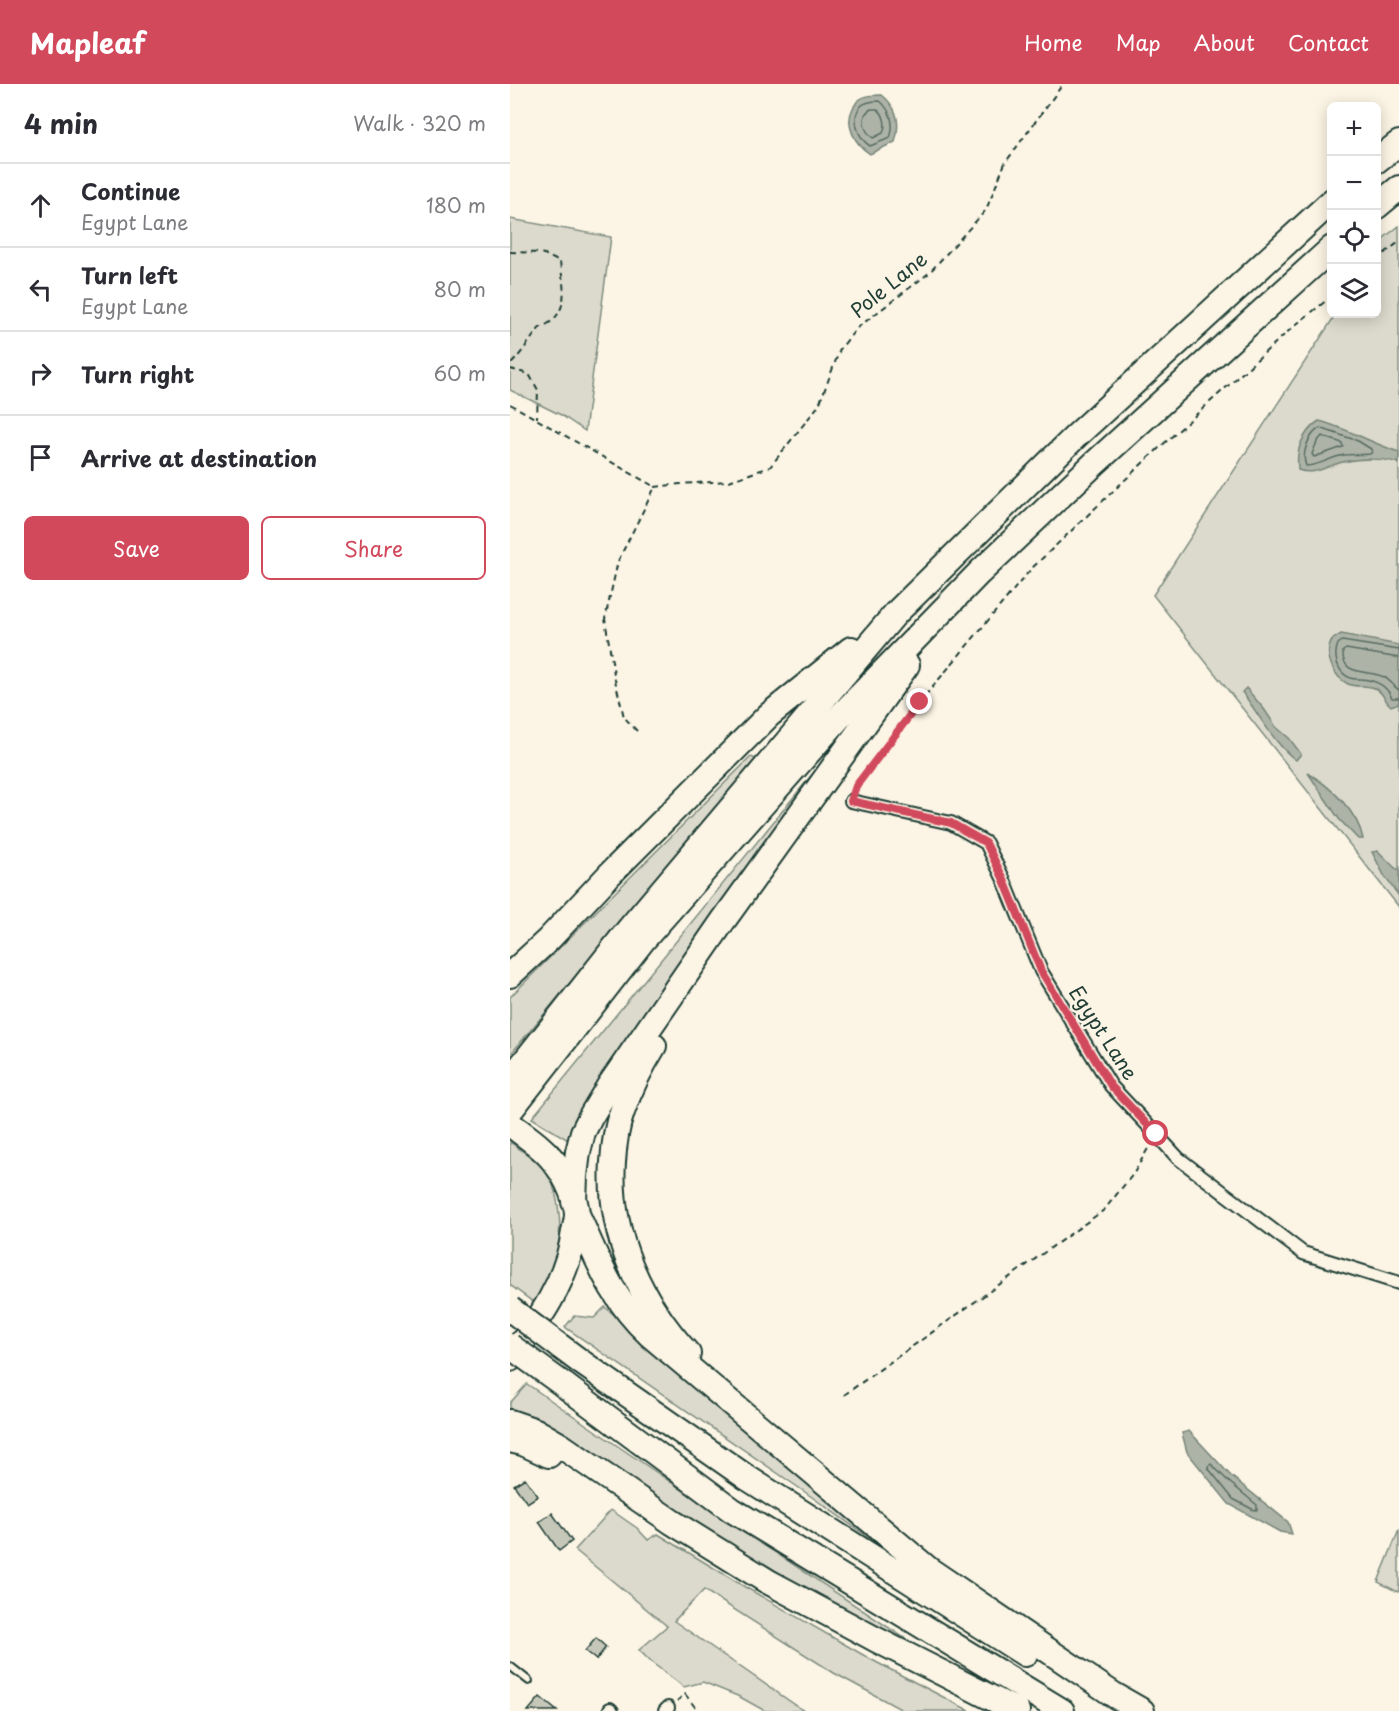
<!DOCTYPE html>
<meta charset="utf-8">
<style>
:root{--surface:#fff;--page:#f7f7f7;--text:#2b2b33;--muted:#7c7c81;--line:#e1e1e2;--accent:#d1495b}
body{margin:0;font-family:"Playpen Sans",sans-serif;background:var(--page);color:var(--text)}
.controls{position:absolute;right:18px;top:18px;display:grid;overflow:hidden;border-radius:9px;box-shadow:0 3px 15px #0003}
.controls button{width:54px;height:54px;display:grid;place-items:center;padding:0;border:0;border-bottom:2px solid var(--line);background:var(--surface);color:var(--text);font:30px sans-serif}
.stop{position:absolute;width:18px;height:18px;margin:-14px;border:4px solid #d1495b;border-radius:50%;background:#fff}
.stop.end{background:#d1495b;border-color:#fff;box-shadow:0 2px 6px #0008}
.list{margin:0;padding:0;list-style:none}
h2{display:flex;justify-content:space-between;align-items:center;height:78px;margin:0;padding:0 24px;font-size:26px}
h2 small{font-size:20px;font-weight:400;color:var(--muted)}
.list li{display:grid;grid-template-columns:39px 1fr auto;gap:18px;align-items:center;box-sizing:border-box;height:84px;padding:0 24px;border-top:2px solid var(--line)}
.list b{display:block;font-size:22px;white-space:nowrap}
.list p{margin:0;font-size:20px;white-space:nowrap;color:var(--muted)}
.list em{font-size:20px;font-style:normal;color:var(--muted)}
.actions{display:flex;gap:12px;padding:18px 24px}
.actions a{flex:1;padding:14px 0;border:2px solid var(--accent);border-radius:9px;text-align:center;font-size:21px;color:var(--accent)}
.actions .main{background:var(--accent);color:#fff}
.icon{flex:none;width:33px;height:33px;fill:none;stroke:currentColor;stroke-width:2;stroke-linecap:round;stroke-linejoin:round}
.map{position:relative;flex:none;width:889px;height:1627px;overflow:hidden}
header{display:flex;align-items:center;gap:36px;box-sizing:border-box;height:84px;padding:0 30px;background:var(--accent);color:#fff}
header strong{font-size:28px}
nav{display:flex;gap:33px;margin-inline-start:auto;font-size:21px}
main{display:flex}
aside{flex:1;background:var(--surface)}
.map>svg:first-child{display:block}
.green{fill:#dcdacc;stroke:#7e8c80;stroke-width:1.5}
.water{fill:#aeb3a7;stroke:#758479;stroke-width:1.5}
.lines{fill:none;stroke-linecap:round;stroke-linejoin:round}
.shore{stroke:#586c62;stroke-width:1.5}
.building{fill:#c5c7b9;stroke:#1f3d34;stroke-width:1.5}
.lane-casing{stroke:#1f3d34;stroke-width:10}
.street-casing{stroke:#1f3d34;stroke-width:16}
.highway-casing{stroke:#1f3d34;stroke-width:28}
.path{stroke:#1f3d34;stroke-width:2;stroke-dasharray:6 4.5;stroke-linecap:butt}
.lane{stroke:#fcf5e5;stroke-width:6}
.street{stroke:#fcf5e5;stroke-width:12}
.highway{stroke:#fcf5e5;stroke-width:24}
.highway-bridge-casing{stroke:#1f3d34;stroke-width:28;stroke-linecap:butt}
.highway-bridge{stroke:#fcf5e5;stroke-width:24}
.route{stroke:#d1495b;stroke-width:8}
.labels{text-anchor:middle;stroke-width:5;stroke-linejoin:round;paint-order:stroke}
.street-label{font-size:20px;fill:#1f3d34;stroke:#fcf5e5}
</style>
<header>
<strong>Mapleaf</strong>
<nav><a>Home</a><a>Map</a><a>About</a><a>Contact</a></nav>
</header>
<main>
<aside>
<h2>4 min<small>Walk · 320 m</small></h2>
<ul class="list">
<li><svg class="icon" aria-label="ahead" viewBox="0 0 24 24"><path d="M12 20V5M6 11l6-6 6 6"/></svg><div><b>Continue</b><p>Egypt Lane</p></div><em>180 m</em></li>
<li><svg class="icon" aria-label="left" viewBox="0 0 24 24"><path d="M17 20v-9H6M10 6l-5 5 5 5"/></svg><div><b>Turn left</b><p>Egypt Lane</p></div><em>80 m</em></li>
<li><svg class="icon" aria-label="right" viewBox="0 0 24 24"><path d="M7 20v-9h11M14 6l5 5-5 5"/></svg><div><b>Turn right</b></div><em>60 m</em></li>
<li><svg class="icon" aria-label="arrive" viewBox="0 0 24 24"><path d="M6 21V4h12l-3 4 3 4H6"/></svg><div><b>Arrive at destination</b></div></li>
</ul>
<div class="actions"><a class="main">Save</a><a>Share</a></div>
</aside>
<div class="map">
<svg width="889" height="1627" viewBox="0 0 889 1627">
<rect width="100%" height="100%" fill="#fcf5e5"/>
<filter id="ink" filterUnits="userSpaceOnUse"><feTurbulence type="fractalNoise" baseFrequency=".0167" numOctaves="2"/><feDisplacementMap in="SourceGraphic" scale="12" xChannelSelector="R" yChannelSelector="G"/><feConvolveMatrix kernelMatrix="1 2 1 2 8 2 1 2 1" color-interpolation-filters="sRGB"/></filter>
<g filter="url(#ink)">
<path class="green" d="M 0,135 L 101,153 L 75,347 L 51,331 L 0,306 Z
M 889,142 L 889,823 L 643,511 L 826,230 L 866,230 L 867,166 L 875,153 Z
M 322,666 L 63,1059 L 22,1034 Z
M 241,673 L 246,675 L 0,971 L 0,913 Z
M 0,1058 C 8,1064 32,1080 37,1086 C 41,1092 43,1102 45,1108 C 57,1152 45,1182 26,1220 L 0,1201 Z
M 95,1223 L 372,1463 L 292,1406 L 55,1243 L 64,1232 L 84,1234 Z
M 17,1300 L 222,1440 L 396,1555 L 392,1561 L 179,1436 L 0,1327 L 0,1319 Z
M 101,1426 L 127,1444 L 138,1456 L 148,1450 L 235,1503 L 362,1576 L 460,1627 L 394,1627 L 324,1589 L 194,1506 L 164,1537 L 294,1627 L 255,1627 L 230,1613 L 193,1598 L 174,1603 L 141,1578 L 129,1566 L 157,1542 L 65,1466 Z
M 889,1446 L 889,1506 L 888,1508 L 868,1498 Z"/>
<path class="water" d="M 372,11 C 387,23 391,39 385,58 L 360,70 C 345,60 334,41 343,24 C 345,21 346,18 349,16 C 355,11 364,11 372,11 Z
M 809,337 C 837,344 861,359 889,368 L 889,379 C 872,374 850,374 833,378 C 815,382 806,392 788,386 C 788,382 787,376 788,371 C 789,358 798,344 809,337 Z
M 831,550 L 889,561 L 889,619 L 881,622 C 874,617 874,609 866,605 C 857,600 846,604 838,600 C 824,593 812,570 823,555 C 824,554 830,551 831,550 Z
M 736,604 L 754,625 L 766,643 L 779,654 L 791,670 L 786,676 C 765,661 748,629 732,608 Z
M 798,689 C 821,703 848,728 853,755 L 848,755 L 829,735 Z
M 868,767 L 885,784 L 889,786 L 889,812 L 875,793 L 862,768 Z
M 679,1347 L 721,1392 L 778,1438 L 782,1450 L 770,1448 L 719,1420 L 677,1368 L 672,1349 Z"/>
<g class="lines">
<path class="shore" d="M 370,17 C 381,26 385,41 380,54 L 360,62 C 349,55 340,35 351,22 C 356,17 364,17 370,17 Z
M 361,25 L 367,25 C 374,29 377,41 373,49 L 363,54 C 354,47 349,32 361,25 Z
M 810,344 L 848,357 L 861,365 L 862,368 L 860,370 C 852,371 843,370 834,371 C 821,373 809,382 796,382 C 791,370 798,351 810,344 Z
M 812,352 L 832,359 L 833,363 L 804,373 L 802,370 L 807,358 Z
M 889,566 L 832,557 L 828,560 C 823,572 827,588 840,594 C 843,595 846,595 850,595 C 864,596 876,600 882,614 L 889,614
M 889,574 L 836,565 L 833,567 C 831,593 858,585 874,593 C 880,596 884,603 889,606
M 701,1380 L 718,1397 L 747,1421 L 747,1426 L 744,1426 L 723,1415 L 699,1385 L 698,1382 Z"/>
</g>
<path class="building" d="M 15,1394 L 28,1412 L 17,1419 L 4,1401 Z
M 42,1429 L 62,1457 L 49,1467 L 29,1438 Z
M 86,1554 L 96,1563 L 86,1576 L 75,1567 Z
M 30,1613 L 47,1627 L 18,1627 Z"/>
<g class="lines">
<defs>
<path id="lane" d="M 0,1582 L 19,1597"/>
<path id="street" d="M 341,717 L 441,739 L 476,759 L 494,796 L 531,887 L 601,1002 L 646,1050 L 668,1074 L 793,1169 L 889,1199
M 100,1625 L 102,1627
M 155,1627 L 158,1624"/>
<path id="highway" d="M 866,77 L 889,59
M 866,123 L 889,104
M 0,891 L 38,856 L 100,790 L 259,631 L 341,565
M 144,962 C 131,983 120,1005 112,1028 C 106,1044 104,1062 103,1078 C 98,1150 130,1218 178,1270
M 0,996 L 120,844 L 385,530 L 566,352 L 822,117
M 0,1027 L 134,855 L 334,628 L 469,489 L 585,379 L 822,164
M 0,1040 C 17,1053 36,1065 48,1083 C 57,1095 66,1115 67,1130 C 67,1136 65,1142 64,1148 C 57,1198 29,1236 0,1275
M 64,1118 L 65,1092 L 68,1068 L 73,1048 L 81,1032 L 99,1002 L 213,837 L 397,581
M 67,1130 C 88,1176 101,1215 139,1250 L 418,1485 L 604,1611 L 632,1627
M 71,1278 L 236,1393 L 515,1570
M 54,1301 L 222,1426 L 552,1627
M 0,1338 L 26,1347 L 50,1361 L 162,1438 L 257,1497 L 365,1555 L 507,1627
M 0,1356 L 13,1359 L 39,1371"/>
</defs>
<use href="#lane" class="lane-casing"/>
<use href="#street" class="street-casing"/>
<use href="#highway" class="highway-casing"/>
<path class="path" d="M 0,168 L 31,169 L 50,178 C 53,200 60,224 39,239 C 35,242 31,242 28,246 C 19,257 12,269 2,279 L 3,286
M 866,176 L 889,158
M 0,285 L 19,290 L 28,306 L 27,334
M 0,320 L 145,403
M 145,403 L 170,400 L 219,397 L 260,383 L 309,321 L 330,265 L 347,244 L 419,189 L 476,126 L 495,79 L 553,0
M 127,647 L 114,633 L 105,596 L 95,535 L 108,477 L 145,403
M 345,704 L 410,618 L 521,485 L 637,375 L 783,243 L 822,212
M 334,1311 L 594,1126 L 624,1089 L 640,1061
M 167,1617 L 175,1610 L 188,1627"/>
<use href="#lane" class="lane"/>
<use href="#street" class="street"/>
<use href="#highway" class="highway"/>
<defs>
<path id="highway-bridge" d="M 0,1225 L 71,1278
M 0,1262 L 54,1301"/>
</defs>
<use href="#highway-bridge" class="highway-bridge-casing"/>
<use href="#highway-bridge" class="highway-bridge"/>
</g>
</g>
<g class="lines" filter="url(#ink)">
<path class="route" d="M 410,618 L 346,702 L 341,717 L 441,739 L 476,759 L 494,796 L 531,887 L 601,1002 L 646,1050"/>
</g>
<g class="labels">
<g class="street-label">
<text transform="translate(379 201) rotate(-39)" y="7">Pole Lane</text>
<text transform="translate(593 949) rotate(57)" y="7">Egypt Lane</text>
</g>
</g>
</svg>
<div class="controls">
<button>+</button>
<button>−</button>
<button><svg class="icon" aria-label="locate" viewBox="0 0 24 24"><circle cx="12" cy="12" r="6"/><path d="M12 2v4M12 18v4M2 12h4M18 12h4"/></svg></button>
<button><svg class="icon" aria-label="layers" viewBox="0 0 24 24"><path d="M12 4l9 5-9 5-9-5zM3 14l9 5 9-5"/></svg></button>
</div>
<div class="stop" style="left:646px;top:1050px"></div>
<div class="stop end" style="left:410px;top:618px"></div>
</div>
</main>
